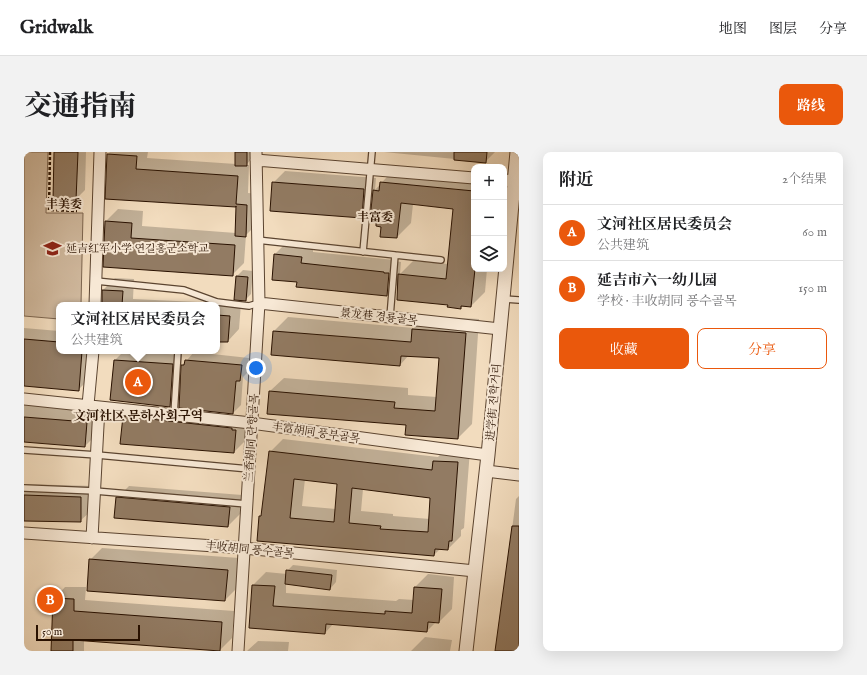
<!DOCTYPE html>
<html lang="zh">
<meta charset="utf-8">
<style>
:root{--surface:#fff;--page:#f2f2f2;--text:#202124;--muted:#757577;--line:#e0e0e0;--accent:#ea580c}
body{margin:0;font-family:"IM FELL English","Noto Serif SC","Noto Serif KR",serif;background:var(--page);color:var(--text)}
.controls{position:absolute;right:12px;top:12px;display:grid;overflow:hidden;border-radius:8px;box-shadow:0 4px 16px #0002}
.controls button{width:36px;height:36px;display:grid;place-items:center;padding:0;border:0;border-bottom:1px solid var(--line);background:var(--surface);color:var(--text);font:20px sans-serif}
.scale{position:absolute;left:12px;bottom:10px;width:104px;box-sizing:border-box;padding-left:4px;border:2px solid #291100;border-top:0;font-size:11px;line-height:14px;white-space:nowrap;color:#291100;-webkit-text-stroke:3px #f7e8d5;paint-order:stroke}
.you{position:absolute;left:232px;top:216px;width:14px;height:14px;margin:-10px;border:3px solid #fff;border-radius:50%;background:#1a73e8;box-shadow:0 0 0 6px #1a73e833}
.badge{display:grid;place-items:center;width:26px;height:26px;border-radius:50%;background:var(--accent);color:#fff;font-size:13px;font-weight:700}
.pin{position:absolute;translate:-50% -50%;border:2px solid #fff;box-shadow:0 1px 4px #0006}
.popup{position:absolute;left:32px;top:150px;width:164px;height:52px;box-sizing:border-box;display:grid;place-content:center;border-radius:8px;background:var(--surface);filter:drop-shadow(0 1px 3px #0005);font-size:13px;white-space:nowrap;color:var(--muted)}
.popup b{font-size:15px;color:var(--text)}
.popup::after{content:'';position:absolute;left:50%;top:100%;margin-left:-8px;border:8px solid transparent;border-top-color:var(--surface)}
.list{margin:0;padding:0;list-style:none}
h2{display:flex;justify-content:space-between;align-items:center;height:52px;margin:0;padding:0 16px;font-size:17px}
h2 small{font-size:13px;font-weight:400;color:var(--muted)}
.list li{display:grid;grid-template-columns:26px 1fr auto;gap:12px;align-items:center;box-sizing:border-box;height:56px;padding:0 16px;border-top:1px solid var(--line)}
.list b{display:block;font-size:15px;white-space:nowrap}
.list p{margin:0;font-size:13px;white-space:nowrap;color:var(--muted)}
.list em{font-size:13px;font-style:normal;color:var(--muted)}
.actions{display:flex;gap:8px;padding:12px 16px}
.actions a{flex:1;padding:9px 0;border:1px solid var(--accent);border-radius:8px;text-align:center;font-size:14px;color:var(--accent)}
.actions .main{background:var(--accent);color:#fff}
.icon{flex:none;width:22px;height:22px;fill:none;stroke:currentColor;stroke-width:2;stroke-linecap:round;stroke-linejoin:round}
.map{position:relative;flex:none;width:495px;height:499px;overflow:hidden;border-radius:8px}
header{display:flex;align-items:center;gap:24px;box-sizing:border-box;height:56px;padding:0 20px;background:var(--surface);border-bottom:1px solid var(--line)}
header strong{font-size:19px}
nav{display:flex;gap:22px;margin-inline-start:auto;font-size:14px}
.intro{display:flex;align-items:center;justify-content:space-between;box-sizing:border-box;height:96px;padding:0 24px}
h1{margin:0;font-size:28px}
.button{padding:10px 18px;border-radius:8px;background:var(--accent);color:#fff;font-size:14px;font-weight:700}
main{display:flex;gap:24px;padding:0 24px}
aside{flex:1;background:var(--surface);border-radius:8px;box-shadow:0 4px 16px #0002}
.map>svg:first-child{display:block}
.green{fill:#d0b99e;stroke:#7c654f}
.shadow{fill:#0003;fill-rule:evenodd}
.building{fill:#927b63;stroke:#291100;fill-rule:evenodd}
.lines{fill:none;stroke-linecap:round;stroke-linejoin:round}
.service-casing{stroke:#5b4430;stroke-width:8}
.minor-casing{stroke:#5b4430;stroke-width:13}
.tertiary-casing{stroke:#5b4430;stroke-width:15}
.path{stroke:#291100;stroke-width:2.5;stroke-dasharray:3 2;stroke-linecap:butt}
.service{stroke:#f7e8d5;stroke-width:5.5}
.minor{stroke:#f7e8d5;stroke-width:11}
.tertiary{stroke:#f7e8d5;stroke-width:13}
.labels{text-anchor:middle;stroke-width:4;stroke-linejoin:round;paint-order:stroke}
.poi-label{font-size:11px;fill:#291100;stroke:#f7e8d5;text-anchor:start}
.street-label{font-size:11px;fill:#291100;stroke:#f7e8d5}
.neighbourhood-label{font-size:12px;font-weight:bold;fill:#291100;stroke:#f7e8d5}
.quarter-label{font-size:13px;font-weight:bold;fill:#291100;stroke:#f7e8d5}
</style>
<header>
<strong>Gridwalk</strong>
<nav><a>地图</a><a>图层</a><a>分享</a></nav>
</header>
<div class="intro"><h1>交通指南</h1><a class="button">路线</a></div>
<main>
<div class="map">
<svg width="495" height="499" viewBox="0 0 495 499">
<rect width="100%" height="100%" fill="#f2dcbe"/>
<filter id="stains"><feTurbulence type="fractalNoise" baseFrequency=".005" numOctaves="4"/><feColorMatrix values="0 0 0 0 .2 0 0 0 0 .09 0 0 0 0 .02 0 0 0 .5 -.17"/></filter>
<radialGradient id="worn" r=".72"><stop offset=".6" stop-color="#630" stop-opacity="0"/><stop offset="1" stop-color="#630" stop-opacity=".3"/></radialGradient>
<path class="green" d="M 0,0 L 24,0 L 22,61 L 59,61 L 57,153 L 35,153 L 35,167 L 0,164 Z"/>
<path class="shadow" d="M 31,0 L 62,0 L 61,38 L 52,47 Z
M 86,0 L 124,0 L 123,6 L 212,12 L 212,0 L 234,0 L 222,13 L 225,13 L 224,41 L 234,42 L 233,72 L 222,83 L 220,111 L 208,123 L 80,114 L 82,69 L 94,57 L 119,59 L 118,74 L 212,81 L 213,53 L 82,46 L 84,2 Z
M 360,0 L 471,0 L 461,10 Z
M 371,16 L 450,24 L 450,117 L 463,117 L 461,140 L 447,154 L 439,153 L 437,156 L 374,132 L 363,143 L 274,129 L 251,102 L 263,90 L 289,93 L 289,100 L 371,108 L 371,109 L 377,110 L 376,122 L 389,109 L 424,112 L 430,56 L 389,52 L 387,71 L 373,85 L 358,74 L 353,66 L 348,54 L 337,65 L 249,31 L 261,19 L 352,26 L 351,38 Z
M 219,118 L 229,119 L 227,142 L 221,148 L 213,124 Z
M 91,126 L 110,127 L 109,147 L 217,152 L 215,177 L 204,189 L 193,189 L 193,153 L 79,153 L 79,138 Z
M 402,164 L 455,167 L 448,272 L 434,286 L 246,239 L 260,226 L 384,236 L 384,243 L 413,245 L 416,205 L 385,203 L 376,213 L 248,202 L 250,179 L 264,165 L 390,176 Z
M 0,176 L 35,179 L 35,199 L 67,199 L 65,227 L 54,238 L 0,233 Z
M 100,199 L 158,203 L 157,215 L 170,200 L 225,206 L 224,220 L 219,225 L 217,253 L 209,261 L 156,244 L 146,254 L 87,247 L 91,208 Z
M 0,253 L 74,258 L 73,282 L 61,294 L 0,289 Z
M 112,253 L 220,264 L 220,266 L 224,266 L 222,288 L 210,300 L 100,265 Z
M 259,287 L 414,305 L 422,296 L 446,298 L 440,376 L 437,378 L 437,384 L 424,397 L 417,396 L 410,403 L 236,364 L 238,363 L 246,300 ZM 281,327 L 314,331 L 312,357 L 278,354 ZM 339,337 L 407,345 L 406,367 L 369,364 L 369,362 L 337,359 Z
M 0,332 L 69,334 L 68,358 L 56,369 L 0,368 Z
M 105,334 L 218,343 L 216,362 L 204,374 L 92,365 L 93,346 Z
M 495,344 L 495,499 L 472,499 L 492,347 Z
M 78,396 L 215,406 L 213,436 L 201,448 L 66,408 Z
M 269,413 L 313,418 L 312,430 L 306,437 L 262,431 L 262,441 L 372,449 L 375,447 L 390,448 L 391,435 L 404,422 L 430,425 L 428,457 L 415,470 L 412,470 L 403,479 L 310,471 L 301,481 L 226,475 L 229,433 L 242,420 L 263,422 L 263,419 Z
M 41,435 L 62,435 L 61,448 L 210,459 L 208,486 L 196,498 L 60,488 L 60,499 L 28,499 L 30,447 Z
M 401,485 L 428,488 L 426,499 L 387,499 Z
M 234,489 L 265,490 L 264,499 L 223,499 Z"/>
<path class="building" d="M 30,0 L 54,0 L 52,48 L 29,48 Z
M 211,0 L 223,0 L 223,14 L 211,14 Z
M 430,0 L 463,0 L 462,11 L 430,8 Z
M 83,2 L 113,4 L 112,17 L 214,24 L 212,52 L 223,53 L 222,85 L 211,84 L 212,54 L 212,55 L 81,47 Z
M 248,30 L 340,37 L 338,66 L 246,59 Z
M 356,30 L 450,39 L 451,117 L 447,155 L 437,154 L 437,157 L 423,155 L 424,153 L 373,148 L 374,122 L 422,127 L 429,57 L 377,51 L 373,86 L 356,85 L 357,75 L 352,74 L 352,67 L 346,67 L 349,38 L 355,39 Z
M 81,69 L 108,71 L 107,86 L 211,93 L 209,124 L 79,115 Z
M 250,102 L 278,105 L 277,111 L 360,120 L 360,121 L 365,121 L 363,144 L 272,135 L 273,130 L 248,128 Z
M 212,124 L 224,125 L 222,149 L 210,148 Z
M 78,138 L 99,139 L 98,153 L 78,153 Z
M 193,163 L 206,164 L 204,190 L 193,190 Z
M 388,177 L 442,181 L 434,287 L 381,283 L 382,273 L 243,262 L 245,239 L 371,250 L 370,256 L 411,259 L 415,206 L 377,204 L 376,214 L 247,203 L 249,179 L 387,190 Z
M 0,187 L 35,190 L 35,199 L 58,199 L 55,239 L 0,234 Z
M 90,208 L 149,212 L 146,255 L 86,248 Z
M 161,208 L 218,213 L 216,229 L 212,229 L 209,262 L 155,256 L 157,213 L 160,213 Z
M 99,264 L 208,276 L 208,278 L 212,278 L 210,301 L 96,292 Z
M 0,265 L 63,270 L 61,295 L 0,290 Z
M 245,299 L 408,318 L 409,309 L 434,310 L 428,389 L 425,389 L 424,398 L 411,397 L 410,404 L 233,389 L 235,364 L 237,364 ZM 270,327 L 313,332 L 310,370 L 266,366 ZM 328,336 L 406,346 L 404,380 L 356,377 L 357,374 L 325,371 Z
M 0,343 L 57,345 L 57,370 L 0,369 Z
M 92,345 L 206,355 L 204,375 L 90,366 Z
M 488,374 L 495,374 L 495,499 L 471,499 Z
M 65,407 L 204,418 L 201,449 L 63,439 Z
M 262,418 L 308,423 L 306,438 L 261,432 Z
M 228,433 L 251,434 L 249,454 L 361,462 L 361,459 L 388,461 L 390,435 L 418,437 L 415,471 L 404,470 L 403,480 L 302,472 L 301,482 L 225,476 Z
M 29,446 L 50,447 L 50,459 L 198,470 L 196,499 L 49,488 L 49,499 L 27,499 Z"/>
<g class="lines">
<defs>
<path id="service" d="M 233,88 L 417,108
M 339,100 L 348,0
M 72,129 L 160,138 L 193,150 L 225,154 L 235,151
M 479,147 L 495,148
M 366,165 L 371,103
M 150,263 L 154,199
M 0,298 L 73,303 L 225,317
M 0,336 L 71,339 L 223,352"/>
<path id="minor" d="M 232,8 L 450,26
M 480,28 L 490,29
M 235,151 L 476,177
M 71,153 L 76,0
M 0,247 L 227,271 L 464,303
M 64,253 L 69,199
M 462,319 L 495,323
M 0,381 L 220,396 L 451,419
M 68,386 L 75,255
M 214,499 L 235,151 L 232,0"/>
<path id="tertiary" d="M 442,499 L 464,303 L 493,0"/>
</defs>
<use href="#service" class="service-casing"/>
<use href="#minor" class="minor-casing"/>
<use href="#tertiary" class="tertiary-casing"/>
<path class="path" d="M 26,0 L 25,58 L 53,59"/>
<use href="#service" class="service"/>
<use href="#minor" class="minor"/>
<use href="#tertiary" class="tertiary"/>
</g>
<defs>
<symbol id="school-bare" viewBox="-9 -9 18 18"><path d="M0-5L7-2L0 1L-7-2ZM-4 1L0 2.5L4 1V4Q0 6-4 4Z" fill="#8f2418" stroke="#f7e8d5" stroke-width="2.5" paint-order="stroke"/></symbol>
</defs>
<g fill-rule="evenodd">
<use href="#school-bare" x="16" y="84" width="25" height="25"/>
</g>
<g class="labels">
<g class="poi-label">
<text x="42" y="100">延吉红军小学 연길홍군소학교</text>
</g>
<g class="street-label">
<text transform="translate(355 164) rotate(6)" y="4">景龙巷 경룡골목</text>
<text transform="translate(469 250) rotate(-85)" y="4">进学街 진학거리</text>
<text transform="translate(292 280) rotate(8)" y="4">丰富胡同 풍부골목</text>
<text transform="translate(227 286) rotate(-86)" y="4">兰香胡同 란향골목</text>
<text transform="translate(226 397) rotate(5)" y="4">丰收胡同 풍수골목</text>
</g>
<g class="neighbourhood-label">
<text x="40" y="56">丰美委</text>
<text x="351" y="69">丰富委</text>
</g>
<g class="quarter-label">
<text x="114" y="268">文河社区 문하사회구역</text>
</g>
</g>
<rect width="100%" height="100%" filter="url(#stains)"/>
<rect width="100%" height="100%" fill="url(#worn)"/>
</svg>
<div class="controls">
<button>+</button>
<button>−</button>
<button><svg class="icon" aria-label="layers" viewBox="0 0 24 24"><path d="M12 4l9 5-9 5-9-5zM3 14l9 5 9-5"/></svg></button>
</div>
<div class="scale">50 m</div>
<div class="you"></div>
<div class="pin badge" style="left:114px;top:230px">A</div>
<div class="popup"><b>文河社区居民委员会</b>公共建筑</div>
<div class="pin badge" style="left:26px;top:448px">B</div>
</div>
<aside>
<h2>附近<small>2个结果</small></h2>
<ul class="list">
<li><span class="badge">A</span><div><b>文河社区居民委员会</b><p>公共建筑</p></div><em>60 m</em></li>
<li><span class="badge">B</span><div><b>延吉市六一幼儿园</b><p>学校 · 丰收胡同 풍수골목</p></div><em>150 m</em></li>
</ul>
<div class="actions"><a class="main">收藏</a><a>分享</a></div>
</aside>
</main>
